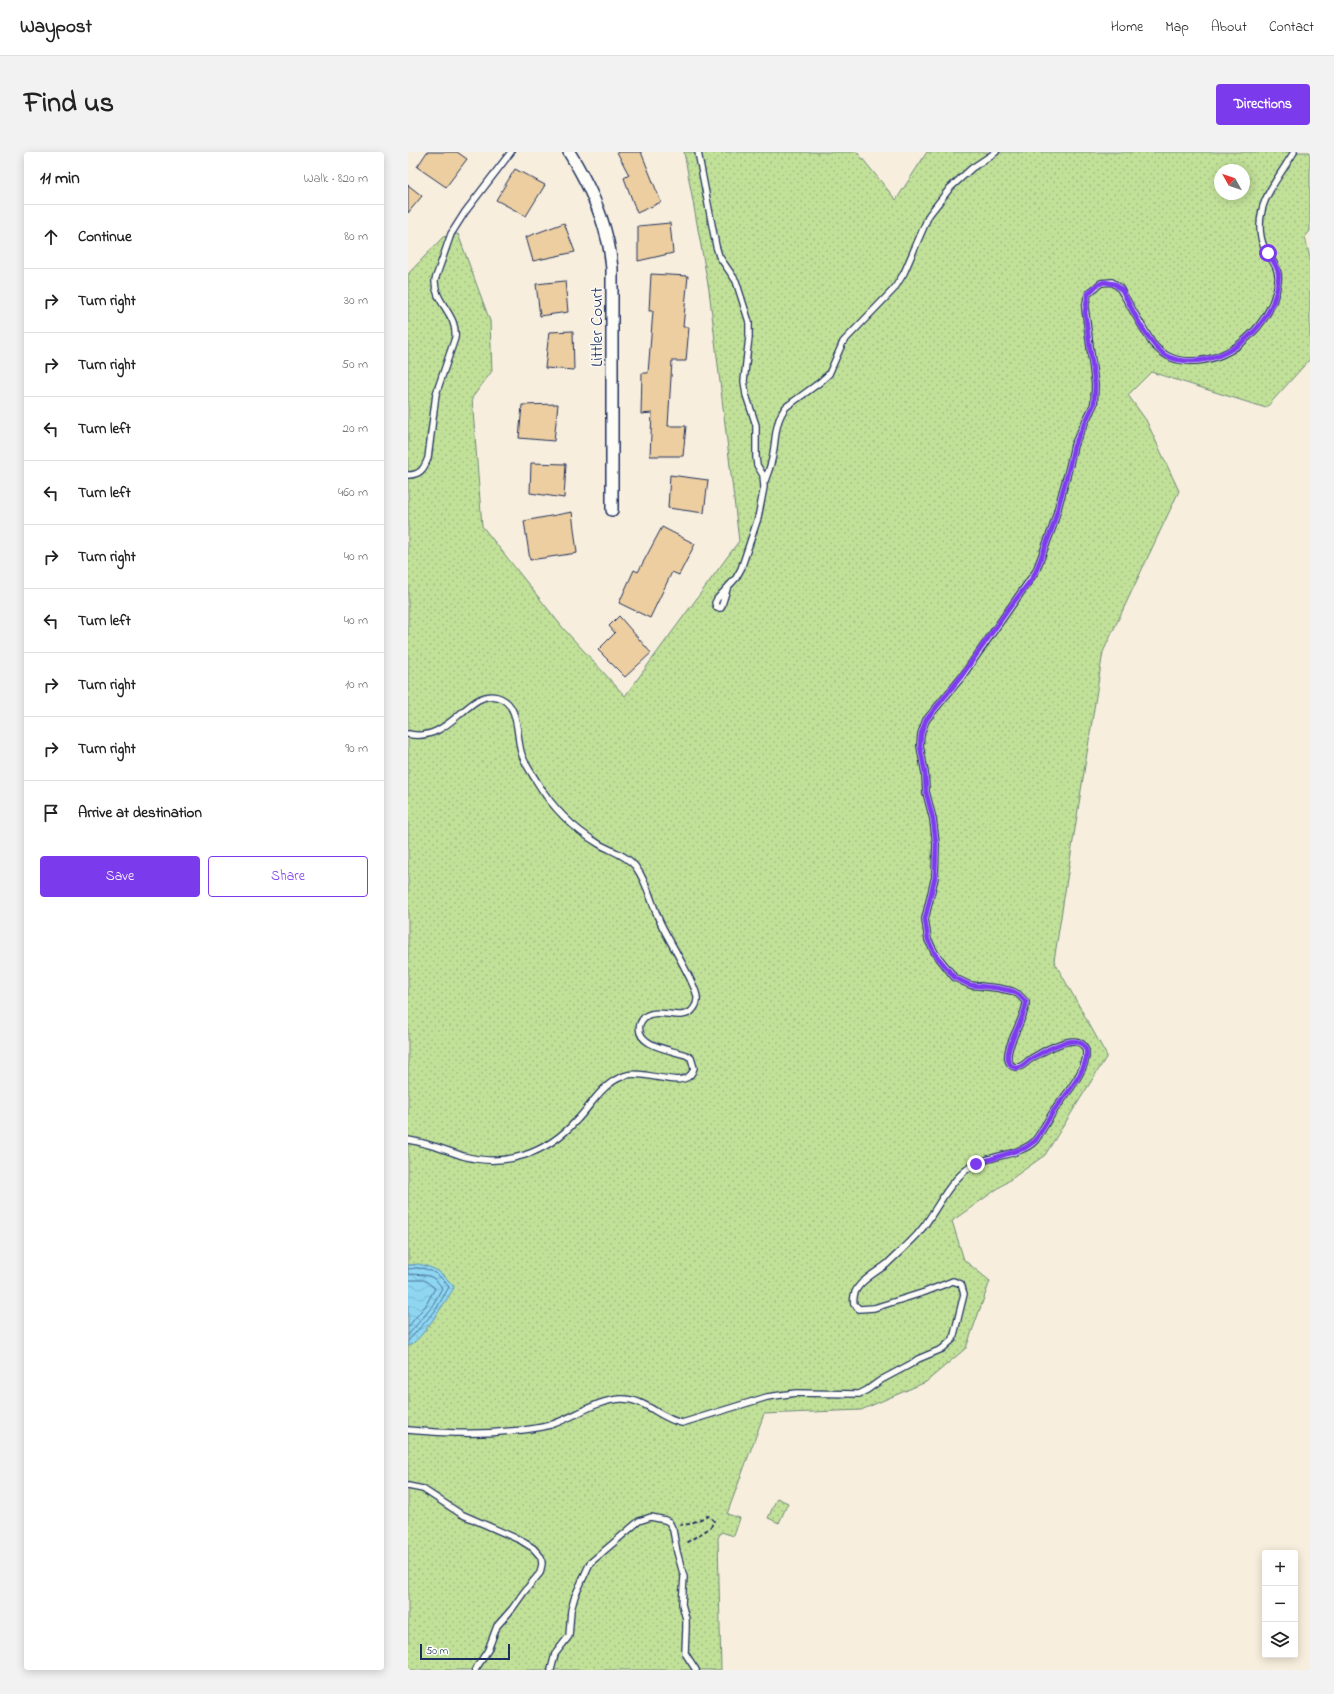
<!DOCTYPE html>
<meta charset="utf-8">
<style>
:root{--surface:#fff;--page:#f2f2f2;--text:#222;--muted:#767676;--line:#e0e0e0;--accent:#7c3aed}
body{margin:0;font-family:"Indie Flower",sans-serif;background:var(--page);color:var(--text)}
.controls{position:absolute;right:12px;bottom:12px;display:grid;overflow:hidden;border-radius:4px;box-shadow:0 2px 10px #0003}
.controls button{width:36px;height:36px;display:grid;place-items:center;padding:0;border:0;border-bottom:1px solid var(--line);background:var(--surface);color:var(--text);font:20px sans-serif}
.compass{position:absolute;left:806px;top:12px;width:36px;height:36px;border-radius:50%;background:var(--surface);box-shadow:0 2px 10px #0003;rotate:310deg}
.scale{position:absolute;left:12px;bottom:10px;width:90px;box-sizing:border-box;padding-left:4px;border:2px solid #1b2f5e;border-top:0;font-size:11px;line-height:14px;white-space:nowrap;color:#1b2f5e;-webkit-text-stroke:3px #fdfcf7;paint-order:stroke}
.stop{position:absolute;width:12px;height:12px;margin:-9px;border:3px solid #7c3aed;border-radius:50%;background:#fff}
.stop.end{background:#7c3aed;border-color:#fff;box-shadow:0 1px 4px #0008}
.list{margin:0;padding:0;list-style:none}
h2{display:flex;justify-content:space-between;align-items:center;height:52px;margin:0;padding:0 16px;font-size:17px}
h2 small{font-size:13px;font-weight:400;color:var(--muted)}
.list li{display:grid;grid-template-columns:26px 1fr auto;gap:12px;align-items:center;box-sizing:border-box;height:64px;padding:0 16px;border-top:1px solid var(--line)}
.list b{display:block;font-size:15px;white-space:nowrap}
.list em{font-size:13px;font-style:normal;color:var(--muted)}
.actions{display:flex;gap:8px;padding:12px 16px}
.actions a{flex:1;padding:9px 0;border:1px solid var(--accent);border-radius:4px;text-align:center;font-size:14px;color:var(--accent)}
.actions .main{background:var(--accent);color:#fff}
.icon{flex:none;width:22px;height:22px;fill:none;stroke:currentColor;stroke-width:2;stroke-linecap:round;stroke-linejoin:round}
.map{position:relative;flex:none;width:902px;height:1518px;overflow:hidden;border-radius:4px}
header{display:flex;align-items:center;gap:24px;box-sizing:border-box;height:56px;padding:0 20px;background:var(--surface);border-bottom:1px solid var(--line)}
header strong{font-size:19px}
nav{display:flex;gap:22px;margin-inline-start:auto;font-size:14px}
.intro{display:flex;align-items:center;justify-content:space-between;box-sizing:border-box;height:96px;padding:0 24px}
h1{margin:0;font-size:28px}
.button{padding:10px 18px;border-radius:4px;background:var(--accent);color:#fff;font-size:14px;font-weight:700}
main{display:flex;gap:24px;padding:0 24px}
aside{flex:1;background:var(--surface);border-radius:4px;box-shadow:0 2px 10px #0003}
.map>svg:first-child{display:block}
.grass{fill:url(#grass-dots);stroke:#6e887b;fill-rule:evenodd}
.water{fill:url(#water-waves);stroke:#6193b6}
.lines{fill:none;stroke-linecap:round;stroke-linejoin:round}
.shore{stroke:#497299;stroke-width:1}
.building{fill:#edcea0;stroke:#1b2f5e}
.service-casing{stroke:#1b2f5e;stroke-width:8}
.minor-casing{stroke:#1b2f5e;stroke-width:14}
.path{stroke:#1b2f5e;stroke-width:2;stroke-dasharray:4 3;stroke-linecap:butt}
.service{stroke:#fdfcf7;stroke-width:5.5}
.minor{stroke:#fdfcf7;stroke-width:11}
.route{stroke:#7c3aed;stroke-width:5}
.labels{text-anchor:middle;stroke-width:3;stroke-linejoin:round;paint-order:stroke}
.street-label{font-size:17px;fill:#1b2f5e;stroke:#fdfcf7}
</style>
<header>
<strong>Waypost</strong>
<nav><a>Home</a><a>Map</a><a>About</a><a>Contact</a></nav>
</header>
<div class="intro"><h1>Find us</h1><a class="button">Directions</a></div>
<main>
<aside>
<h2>11 min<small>Walk · 820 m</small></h2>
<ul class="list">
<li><svg class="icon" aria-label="ahead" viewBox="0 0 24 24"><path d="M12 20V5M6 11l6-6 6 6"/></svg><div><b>Continue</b></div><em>80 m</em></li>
<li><svg class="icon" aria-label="right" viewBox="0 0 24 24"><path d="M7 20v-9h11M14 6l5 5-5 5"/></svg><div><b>Turn right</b></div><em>30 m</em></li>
<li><svg class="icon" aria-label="right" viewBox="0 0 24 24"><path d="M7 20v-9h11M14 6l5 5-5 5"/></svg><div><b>Turn right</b></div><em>50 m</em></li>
<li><svg class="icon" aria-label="left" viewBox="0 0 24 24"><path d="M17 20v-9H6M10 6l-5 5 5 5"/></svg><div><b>Turn left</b></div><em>20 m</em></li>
<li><svg class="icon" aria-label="left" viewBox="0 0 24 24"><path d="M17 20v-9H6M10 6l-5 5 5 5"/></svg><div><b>Turn left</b></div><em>460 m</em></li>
<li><svg class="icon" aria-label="right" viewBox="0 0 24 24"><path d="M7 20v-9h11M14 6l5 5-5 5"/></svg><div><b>Turn right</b></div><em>40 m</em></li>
<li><svg class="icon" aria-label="left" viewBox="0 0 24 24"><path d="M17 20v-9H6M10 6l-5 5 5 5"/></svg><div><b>Turn left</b></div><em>40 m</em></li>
<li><svg class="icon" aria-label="right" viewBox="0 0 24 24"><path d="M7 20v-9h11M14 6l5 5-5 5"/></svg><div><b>Turn right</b></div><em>10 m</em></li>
<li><svg class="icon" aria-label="right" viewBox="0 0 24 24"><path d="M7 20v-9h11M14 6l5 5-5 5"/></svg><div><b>Turn right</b></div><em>90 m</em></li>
<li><svg class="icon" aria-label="arrive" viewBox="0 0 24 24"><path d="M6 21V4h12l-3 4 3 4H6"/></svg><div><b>Arrive at destination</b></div></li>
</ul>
<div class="actions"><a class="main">Save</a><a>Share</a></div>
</aside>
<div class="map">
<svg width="902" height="1518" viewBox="0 0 902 1518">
<defs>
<pattern id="grass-dots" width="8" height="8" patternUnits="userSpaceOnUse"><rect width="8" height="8" fill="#c1e098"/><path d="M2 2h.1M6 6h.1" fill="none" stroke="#a5c085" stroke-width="1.8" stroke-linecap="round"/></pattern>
<pattern id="water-waves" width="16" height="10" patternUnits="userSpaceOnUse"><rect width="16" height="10" fill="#8fd6f1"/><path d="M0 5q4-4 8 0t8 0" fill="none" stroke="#7bb8d1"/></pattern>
</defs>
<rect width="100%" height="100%" fill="#f8eedd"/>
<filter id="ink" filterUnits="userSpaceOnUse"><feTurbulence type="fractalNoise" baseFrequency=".025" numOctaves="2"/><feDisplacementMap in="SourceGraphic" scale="8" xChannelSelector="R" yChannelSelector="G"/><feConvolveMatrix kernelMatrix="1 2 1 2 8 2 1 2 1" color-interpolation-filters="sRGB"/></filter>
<g filter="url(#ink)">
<path class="grass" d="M 276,0 L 449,0 L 488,48 L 519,0 L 902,0 L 902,79 L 897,85 L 902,106 L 902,207 L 858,256 L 743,220 L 720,243 L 738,268 L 771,339 L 695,500 L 646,809 L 699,904 L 637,1003 L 544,1069 L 556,1108 L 582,1129 L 558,1196 L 518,1230 L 453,1258 L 356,1262 L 319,1362 L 332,1366 L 326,1384 L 313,1380 L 310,1386 L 313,1518 L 0,1518 L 0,122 L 35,85 L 50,82 L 82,169 L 84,219 L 64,246 L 74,374 L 155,476 L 217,544 L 331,389 L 301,138 ZM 812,18 L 836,18 L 836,42 L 812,42 Z
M 369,1346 L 380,1351 L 371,1371 L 360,1366 Z"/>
<path class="water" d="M 11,1112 C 25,1116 30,1117 41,1129 C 43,1132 45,1132 46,1136 C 38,1148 13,1190 0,1194 L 0,1113 Z"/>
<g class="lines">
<path class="shore" d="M 0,1117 C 3,1117 6,1116 10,1116 C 23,1116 34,1125 41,1135 L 27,1159 L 0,1189
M 0,1122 C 15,1123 25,1121 34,1136 L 23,1156 L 0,1183
M 0,1128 L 16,1128 L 27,1136 L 18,1153 L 0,1175"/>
</g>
<path class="building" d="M 19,0 L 49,0 L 59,7 L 38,35 L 9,15 Z
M 209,0 L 233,0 L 253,50 L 229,61 L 216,26 L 221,23 Z
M 107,17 L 137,33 L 118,64 L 88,48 Z
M 0,33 L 14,44 L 0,61 Z
M 156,71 L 167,100 L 125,109 L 118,85 Z
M 262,71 L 265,101 L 230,109 L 230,74 Z
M 243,122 L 280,124 L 275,175 L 281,175 L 278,209 L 264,209 L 260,274 L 278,274 L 275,304 L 242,304 L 244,261 L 233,262 L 234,221 L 240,221 L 245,159 L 241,159 Z
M 157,129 L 160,160 L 132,164 L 128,132 Z
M 165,179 L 166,218 L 137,216 L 141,180 Z
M 150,252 L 146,289 L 111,286 L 114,253 Z
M 123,311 L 158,312 L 156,346 L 122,341 Z
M 262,323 L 300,328 L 296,361 L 260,356 Z
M 164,360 L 169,401 L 122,408 L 116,369 Z
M 254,375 L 287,392 L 271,423 L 264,420 L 242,466 L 211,451 L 226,418 L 230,420 Z
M 211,464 L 243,501 L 217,525 L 190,498 L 207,481 L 201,474 Z"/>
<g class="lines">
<defs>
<path id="service" d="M 290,0 L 308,94 L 311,104 L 328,129 L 341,170 L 341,185 L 336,229 L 338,243 L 348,273 L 348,306 L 349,313 L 355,323 L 356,335 L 350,366 L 333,417 L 328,426 L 309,447 L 307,451 L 309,456 L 313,456 L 319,437
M 0,323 C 12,323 16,317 20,306 L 28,242 L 47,186 C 50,162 26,151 27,128 L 43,82 L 57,60 L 103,0
M 357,329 C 360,320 364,311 365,302 C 368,285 367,269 378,255 L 411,231 L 421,222 L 435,190 L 486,137 L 496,121 L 521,63 L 542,36 L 564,16 L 588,0
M 0,582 C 42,592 60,537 89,545 C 112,551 108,582 113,600 C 116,611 123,620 129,630 C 144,655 166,677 191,692 C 203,699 218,703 227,714 C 241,732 244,756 255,776 C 265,795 276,813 285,833 C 288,840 292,848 286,856 C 277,870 256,858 243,862 C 238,863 234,867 232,872 C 226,894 264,898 278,903 L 283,906 L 286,916 C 285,919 284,922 281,924 C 270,935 233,917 216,924 C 193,932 184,953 168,969 C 139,1001 98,1016 55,1004 C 37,998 20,991 0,988
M 0,1278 C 37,1281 66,1283 103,1279 C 116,1278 130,1277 142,1273 C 166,1266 187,1248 213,1247 C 237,1246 252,1267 274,1271 L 359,1245 L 388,1241 L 451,1242 L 459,1238 L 473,1228 L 503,1212 L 510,1207 L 534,1197 L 545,1187 L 556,1142 L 553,1132 L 545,1129 L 517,1140 L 466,1156 L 451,1157 L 446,1152 C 442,1133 466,1122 479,1112 C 486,1105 494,1098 501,1091 C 526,1069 534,1035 562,1015 C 582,1002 610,1005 627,989 C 633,980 639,970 645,960 C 654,947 690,907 674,892 C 663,882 632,901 621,908 C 618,911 613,916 608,915 C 605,915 602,913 601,910 C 594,898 619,864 618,850 L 610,842 L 604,839 L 589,836 L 562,833 L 547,826 L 527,801 L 520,788 L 517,767 L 527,725 L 528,692 L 525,667 L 518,640 L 517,621 L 512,594 L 513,582 L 518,568 L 553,526 L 628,419 L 645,374 L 661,316 L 666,293 L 686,252 L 687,233 L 677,156 L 680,142 L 693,131 L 704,130 L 711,135 L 744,191 C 756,205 769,210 787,209 C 827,207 865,170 870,129 C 872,117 863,107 857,97 C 851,85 851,71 854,58 C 858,40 876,17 886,0
M 0,1334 L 15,1337 L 53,1362 L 112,1388 L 125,1396 L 133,1405 L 134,1412 L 132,1421 L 116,1440 L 104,1457 L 89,1474 L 80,1498 L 67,1518
M 143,1518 L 147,1502 L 161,1484 L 163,1458 L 167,1444 L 182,1411 L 231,1369 L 243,1365 L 257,1368 L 261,1370 L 265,1378 L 269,1400 L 276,1425 L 274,1452 L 278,1467 L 278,1476 L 277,1501 L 288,1518"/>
<path id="minor" d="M 161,0 C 177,26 192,56 199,86 C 202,96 203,107 204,117 L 204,358"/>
</defs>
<use href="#service" class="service-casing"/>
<use href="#minor" class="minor-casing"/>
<path class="path" d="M 271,1373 L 281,1372 L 300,1364 L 302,1365 L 306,1369 L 302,1376 L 276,1392"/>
<use href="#service" class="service"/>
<use href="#minor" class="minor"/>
</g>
</g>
<g class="lines" filter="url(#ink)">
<path class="route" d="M 568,1012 L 617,996 L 627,989 C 633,980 639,970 645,960 C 654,947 688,910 676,894 C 666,880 633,901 621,908 C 618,911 613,916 608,916 C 605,915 602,913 601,910 C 594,898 619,864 618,850 L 610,842 L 604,839 L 589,836 L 562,833 L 547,826 L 527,802 L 520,788 L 517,767 L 527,725 L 528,692 L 525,667 L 518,640 L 517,621 L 512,594 L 513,582 L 518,568 L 552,526 L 602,455 L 623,428 L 628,419 L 645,374 L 661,316 L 666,294 L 686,252 L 687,233 L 677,160 L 680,142 L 689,133 L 696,130 L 707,132 L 714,138 C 724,157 740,192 757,203 C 765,208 775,209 784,209 C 821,208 858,178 868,141 C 869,135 872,127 870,120 C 869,114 864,107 860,101"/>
</g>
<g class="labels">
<g class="street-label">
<text transform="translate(188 175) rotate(-90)" y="6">Littler Court</text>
</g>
</g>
</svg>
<div class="controls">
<button>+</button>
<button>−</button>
<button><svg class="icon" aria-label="layers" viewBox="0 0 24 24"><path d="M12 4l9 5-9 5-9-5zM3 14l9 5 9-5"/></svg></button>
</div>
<svg class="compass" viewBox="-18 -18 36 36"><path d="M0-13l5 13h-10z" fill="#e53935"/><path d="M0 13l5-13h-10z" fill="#767676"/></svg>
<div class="scale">50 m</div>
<div class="stop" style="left:860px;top:101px"></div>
<div class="stop end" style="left:568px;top:1012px"></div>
</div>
</main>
